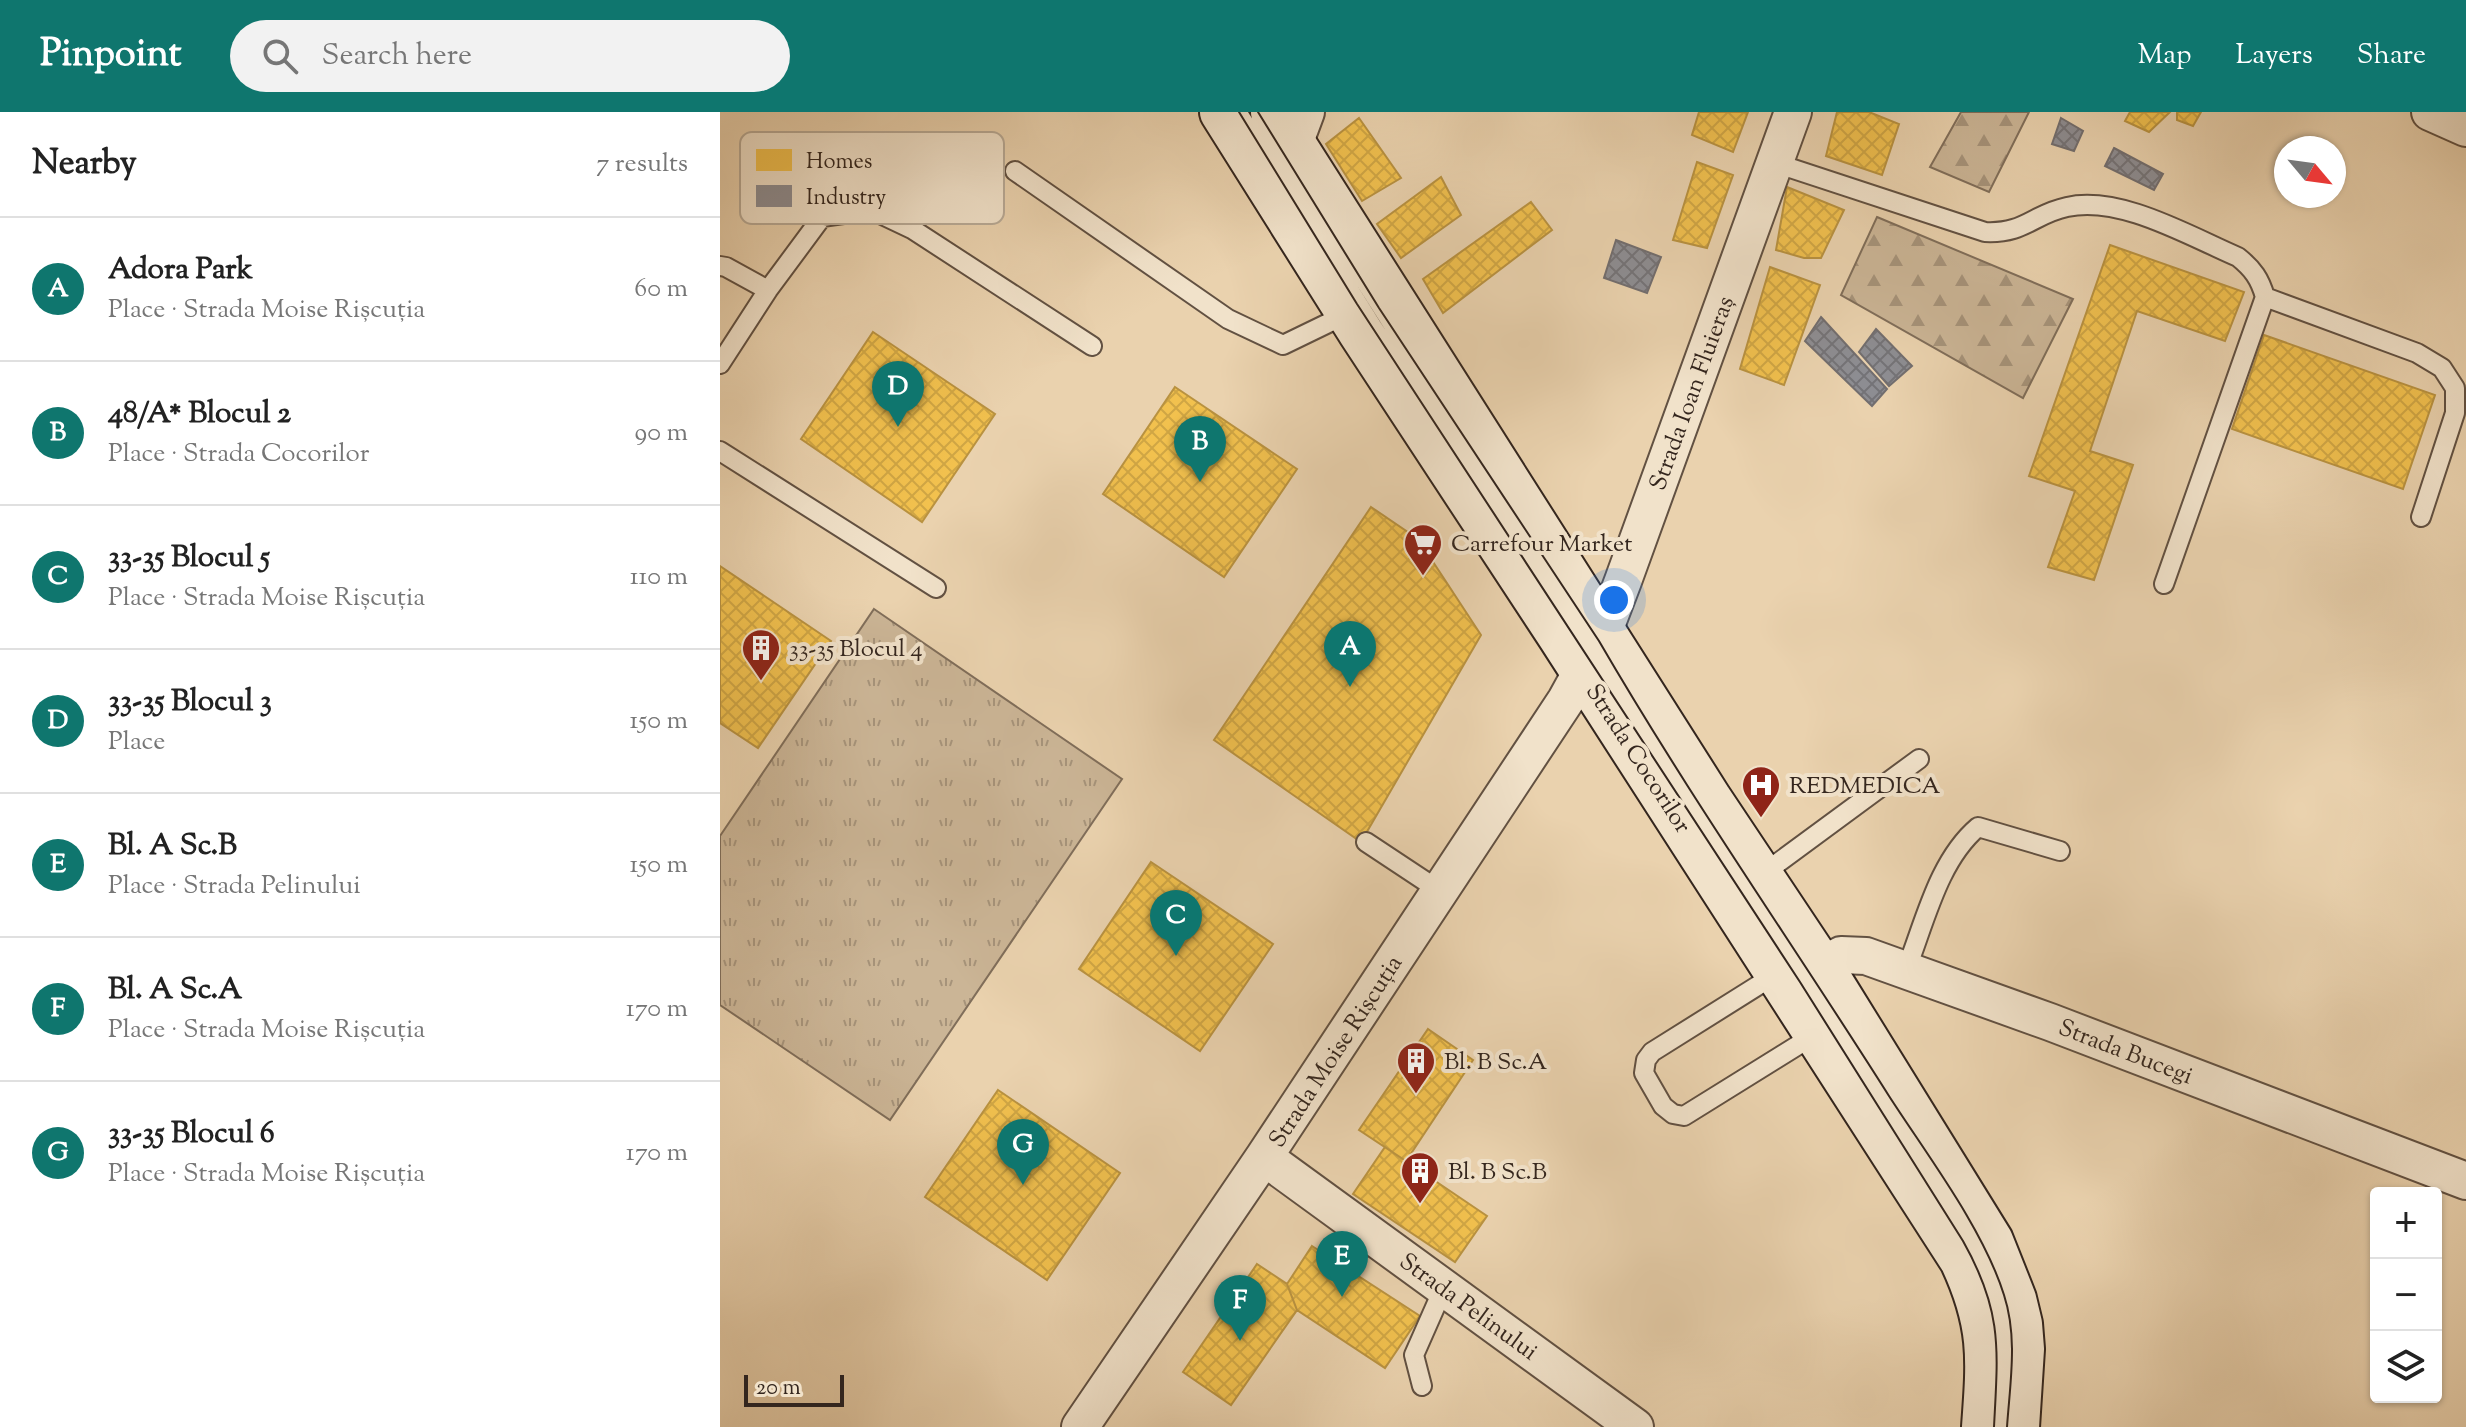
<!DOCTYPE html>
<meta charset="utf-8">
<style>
:root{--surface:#fff;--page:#f2f2f2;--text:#222;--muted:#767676;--line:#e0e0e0;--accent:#0f766e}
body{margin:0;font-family:"Sorts Mill Goudy",serif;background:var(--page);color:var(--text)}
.controls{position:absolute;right:24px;bottom:24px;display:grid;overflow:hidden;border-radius:8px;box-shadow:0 2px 6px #0004}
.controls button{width:72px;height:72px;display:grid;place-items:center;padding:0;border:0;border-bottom:2px solid var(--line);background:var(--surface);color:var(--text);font:40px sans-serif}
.compass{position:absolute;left:1554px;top:24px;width:72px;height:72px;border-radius:50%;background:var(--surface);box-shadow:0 2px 6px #0004;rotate:119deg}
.scale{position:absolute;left:24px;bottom:20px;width:100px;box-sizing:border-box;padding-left:8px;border:4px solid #34261e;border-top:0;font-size:22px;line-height:28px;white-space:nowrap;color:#34261e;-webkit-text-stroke:6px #f1e2ca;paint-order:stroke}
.you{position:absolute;left:894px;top:488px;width:28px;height:28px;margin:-20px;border:6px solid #fff;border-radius:50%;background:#1a73e8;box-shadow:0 0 0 12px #1a73e833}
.badge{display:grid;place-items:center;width:52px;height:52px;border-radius:50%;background:var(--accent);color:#fff;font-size:26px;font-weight:700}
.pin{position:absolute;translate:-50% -66px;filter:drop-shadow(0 2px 4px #0008)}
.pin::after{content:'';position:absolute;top:42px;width:28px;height:24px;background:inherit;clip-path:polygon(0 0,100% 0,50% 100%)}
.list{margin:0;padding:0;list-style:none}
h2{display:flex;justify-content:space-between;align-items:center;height:104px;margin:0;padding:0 32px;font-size:34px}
h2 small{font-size:26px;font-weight:400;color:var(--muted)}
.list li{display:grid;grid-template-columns:52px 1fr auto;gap:24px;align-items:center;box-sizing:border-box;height:144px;padding:0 32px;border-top:2px solid var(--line)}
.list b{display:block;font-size:30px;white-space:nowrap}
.list p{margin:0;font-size:26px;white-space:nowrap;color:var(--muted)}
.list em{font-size:26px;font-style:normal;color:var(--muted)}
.icon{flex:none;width:44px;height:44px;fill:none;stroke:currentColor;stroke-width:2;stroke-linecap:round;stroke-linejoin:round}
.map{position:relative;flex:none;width:1746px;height:1315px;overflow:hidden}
header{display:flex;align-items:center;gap:48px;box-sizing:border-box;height:112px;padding:0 40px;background:var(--accent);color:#fff}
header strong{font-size:38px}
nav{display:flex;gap:44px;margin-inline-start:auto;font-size:28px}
.search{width:560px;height:72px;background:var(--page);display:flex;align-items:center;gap:20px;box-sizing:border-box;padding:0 28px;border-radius:44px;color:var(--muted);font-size:30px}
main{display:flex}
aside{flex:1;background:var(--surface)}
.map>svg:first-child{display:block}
.forest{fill:url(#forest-firs);stroke:#806e5a;stroke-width:2}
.park{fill:url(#park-tufts);stroke:#806e5a;stroke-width:2}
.homes{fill:url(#homes-cross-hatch);stroke:#b99240;stroke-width:2}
.industry{fill:url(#industry-cross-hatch);stroke:#726e6f;stroke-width:2}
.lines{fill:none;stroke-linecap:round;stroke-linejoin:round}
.service-casing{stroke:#625142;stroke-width:22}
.minor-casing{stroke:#625142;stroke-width:40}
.secondary-casing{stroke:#34261e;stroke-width:48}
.service{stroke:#f1e2ca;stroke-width:18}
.minor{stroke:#f1e2ca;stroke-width:36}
.secondary{stroke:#f1e2ca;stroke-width:44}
.tram{stroke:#34261e;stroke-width:2}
.labels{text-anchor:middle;stroke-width:8;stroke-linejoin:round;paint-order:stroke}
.street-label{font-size:24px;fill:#34261e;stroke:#f1e2ca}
.poi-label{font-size:24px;fill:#34261e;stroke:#f1e2ca;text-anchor:start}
.key{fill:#f1e2ca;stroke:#b8aa96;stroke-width:2}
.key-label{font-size:22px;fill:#34261e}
</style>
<header>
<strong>Pinpoint</strong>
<div class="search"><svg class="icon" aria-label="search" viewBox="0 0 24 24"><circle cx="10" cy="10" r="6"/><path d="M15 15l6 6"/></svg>Search here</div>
<nav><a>Map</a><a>Layers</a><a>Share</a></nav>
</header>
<main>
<aside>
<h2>Nearby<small>7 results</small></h2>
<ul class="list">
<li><span class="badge">A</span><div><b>Adora Park</b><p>Place · Strada Moise Rișcuția</p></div><em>60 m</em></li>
<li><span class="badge">B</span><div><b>48/A* Blocul 2</b><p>Place · Strada Cocorilor</p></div><em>90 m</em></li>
<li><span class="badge">C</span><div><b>33-35 Blocul 5</b><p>Place · Strada Moise Rișcuția</p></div><em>110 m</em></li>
<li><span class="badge">D</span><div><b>33-35 Blocul 3</b><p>Place</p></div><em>150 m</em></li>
<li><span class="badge">E</span><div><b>Bl. A Sc.B</b><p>Place · Strada Pelinului</p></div><em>150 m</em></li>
<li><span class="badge">F</span><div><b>Bl. A Sc.A</b><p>Place · Strada Moise Rișcuția</p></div><em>170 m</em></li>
<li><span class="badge">G</span><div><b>33-35 Blocul 6</b><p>Place · Strada Moise Rișcuția</p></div><em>170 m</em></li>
</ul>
</aside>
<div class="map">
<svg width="1746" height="1315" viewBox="0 0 1746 1315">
<defs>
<pattern id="forest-firs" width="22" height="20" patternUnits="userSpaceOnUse" patternTransform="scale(2)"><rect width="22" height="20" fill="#cbb596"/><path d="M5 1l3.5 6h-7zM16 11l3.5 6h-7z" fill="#a6937a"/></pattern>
<pattern id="park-tufts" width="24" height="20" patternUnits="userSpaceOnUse" patternTransform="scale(2)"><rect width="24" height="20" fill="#cbb596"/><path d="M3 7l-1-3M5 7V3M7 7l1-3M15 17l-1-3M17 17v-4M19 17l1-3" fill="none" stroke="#a6937a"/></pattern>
<pattern id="homes-cross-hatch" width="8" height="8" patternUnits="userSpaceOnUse" patternTransform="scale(2)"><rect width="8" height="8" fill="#f2c14e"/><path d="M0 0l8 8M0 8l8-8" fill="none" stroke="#d0a644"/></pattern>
<pattern id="industry-cross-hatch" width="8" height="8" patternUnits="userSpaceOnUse" patternTransform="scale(2)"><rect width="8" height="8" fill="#8d8d92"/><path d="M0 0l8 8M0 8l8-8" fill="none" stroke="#747377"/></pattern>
</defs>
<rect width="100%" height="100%" fill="#ead2ae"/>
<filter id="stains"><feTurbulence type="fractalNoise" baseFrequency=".0025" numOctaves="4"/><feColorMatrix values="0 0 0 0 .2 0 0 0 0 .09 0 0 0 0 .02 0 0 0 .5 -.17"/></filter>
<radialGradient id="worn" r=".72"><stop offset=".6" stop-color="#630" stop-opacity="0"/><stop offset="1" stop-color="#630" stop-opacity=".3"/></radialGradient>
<path class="forest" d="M 1241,0 L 1309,0 L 1269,80 L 1210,55 Z
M 1157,105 L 1353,187 L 1303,286 L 1121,183 Z"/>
<path class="park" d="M 154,497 L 402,667 L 170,1008 L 0,893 L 0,724 Z"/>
<path class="homes" d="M 979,0 L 1028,0 L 1013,40 L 972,23 Z
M 1117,0 L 1149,0 L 1179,12 L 1162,63 L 1106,44 Z
M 1410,0 L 1450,0 L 1429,20 L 1405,9 Z
M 1457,0 L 1481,0 L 1473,14 L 1457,8 Z
M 639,6 L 681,66 L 642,89 L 606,32 Z
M 977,50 L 1013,63 L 987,136 L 953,128 Z
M 721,65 L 741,103 L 681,146 L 657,112 Z
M 1067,75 L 1124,98 L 1101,146 L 1084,146 L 1056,138 Z
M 811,90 L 832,118 L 723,201 L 703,167 Z
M 1390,133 L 1524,180 L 1505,229 L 1417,199 L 1370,339 L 1413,353 L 1374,468 L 1328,455 L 1355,379 L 1309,364 Z
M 1050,155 L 1100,173 L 1064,273 L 1020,257 Z
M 153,220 L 275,302 L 202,410 L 81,327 Z
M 1544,223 L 1715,283 L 1683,377 L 1512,317 Z
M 455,275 L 577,357 L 504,465 L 383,382 Z
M 651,395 L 698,427 L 761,523 L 641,730 L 494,628 Z
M 0,454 L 111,529 L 38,636 L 0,611 Z
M 431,750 L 553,832 L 480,939 L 359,857 Z
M 708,917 L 753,948 L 686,1049 L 639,1018 Z
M 278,978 L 400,1061 L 327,1168 L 205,1085 Z
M 665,1035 L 767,1104 L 735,1150 L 633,1082 Z
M 592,1134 L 700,1204 L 665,1256 L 577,1198 L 567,1172 Z
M 537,1152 L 567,1172 L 577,1198 L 511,1293 L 463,1260 Z"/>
<path class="industry" d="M 1341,6 L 1363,19 L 1354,39 L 1332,32 Z
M 1394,36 L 1443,62 L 1434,78 L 1385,54 Z
M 896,128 L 941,145 L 927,181 L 884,166 Z
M 1101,205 L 1167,277 L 1152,294 L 1085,229 Z
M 1156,217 L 1192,254 L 1169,274 L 1139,240 Z"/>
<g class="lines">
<defs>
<path id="service" d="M 1055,51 L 1265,120 C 1305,122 1313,102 1347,95 C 1400,83 1469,124 1518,145 C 1533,157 1540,167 1545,185 L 1697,241 L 1722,256 L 1735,276 L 1735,301 L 1701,405
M 295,59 L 508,207 L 563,233 L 629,201
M 0,154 L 6,155 L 48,178
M 0,252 L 48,178 L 102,105 L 152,98 L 192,117 L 372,234
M 0,339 L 216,476
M 1444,472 L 1545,185
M 646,730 L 720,779
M 1040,764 L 1199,647
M 1186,858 C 1205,810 1218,749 1258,715 L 1340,739
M 1058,861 L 932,940 L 926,948 L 924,961 L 943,994 L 953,1002 L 964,1004 L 1096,922
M 702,1274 L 694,1243 L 724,1175"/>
<path id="minor" d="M 1710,0 L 1746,16
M 566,54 L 586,0
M 1081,870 L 1121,843 L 1146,844 L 1330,910 L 1746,1069
M 544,1045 L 915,1315
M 360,1315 L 544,1045 L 846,588 L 884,519 L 903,469 L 1073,0"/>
<path id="secondary" d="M 502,0 L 641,221 L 840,524 L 1242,1148 C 1272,1212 1269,1247 1264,1315
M 553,0 L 990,688 L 1102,856 L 1271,1129 L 1294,1187 L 1300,1212 L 1302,1237 L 1297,1315"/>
</defs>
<use href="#service" class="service-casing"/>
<use href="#minor" class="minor-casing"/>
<use href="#secondary" class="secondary-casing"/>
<use href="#service" class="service"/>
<use href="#minor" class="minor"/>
<use href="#secondary" class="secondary"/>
<path class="tram" d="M 519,0 L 637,192 L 1080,870 L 1243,1129 C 1283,1200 1278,1237 1274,1315
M 538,0 L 659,196 L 879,529 C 969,684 1073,832 1169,984 C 1207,1043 1263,1116 1284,1183 C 1298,1226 1290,1271 1287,1315"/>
</g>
<defs>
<symbol id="supermarket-pin" viewBox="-11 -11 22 30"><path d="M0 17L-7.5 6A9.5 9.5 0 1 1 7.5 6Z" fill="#8f2418" stroke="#f1e2ca"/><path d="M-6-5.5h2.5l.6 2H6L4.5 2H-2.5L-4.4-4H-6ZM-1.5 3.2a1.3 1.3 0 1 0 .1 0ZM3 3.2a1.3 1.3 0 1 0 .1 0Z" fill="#fff"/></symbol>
<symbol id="building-pin" viewBox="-11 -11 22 30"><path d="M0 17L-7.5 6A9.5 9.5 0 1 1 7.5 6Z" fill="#8f2418" stroke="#f1e2ca"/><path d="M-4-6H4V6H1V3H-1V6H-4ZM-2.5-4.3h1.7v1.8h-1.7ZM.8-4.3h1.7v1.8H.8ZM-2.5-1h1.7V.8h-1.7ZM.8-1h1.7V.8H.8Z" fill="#fff"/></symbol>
<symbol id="hospital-pin" viewBox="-11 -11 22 30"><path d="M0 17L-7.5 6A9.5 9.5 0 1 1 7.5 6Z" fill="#8f2418" stroke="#f1e2ca"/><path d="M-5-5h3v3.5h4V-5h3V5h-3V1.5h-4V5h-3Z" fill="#fff"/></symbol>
</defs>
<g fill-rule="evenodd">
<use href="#supermarket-pin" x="681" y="409" width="44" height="60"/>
<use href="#building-pin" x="19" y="514" width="44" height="60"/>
<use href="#hospital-pin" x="1019" y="651" width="44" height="60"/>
<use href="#building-pin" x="674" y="927" width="44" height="60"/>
<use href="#building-pin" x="678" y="1037" width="44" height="60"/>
</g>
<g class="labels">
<g class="street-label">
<text transform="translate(971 281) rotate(-70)" y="8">Strada Ioan Fluieraș</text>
<text transform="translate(919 646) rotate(57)" y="8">Strada Cocorilor</text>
<text transform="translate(615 939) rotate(-57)" y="8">Strada Moise Rișcuția</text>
<text transform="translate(1406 939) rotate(21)" y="8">Strada Bucegi</text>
<text transform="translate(749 1194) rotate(36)" y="8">Strada Pelinului</text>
</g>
<g class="poi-label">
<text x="731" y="439">Carrefour Market</text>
<text x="69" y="544">33-35 Blocul 4</text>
<text x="1069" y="681">REDMEDICA</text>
<text x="724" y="957">Bl. B Sc.A</text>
<text x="728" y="1067">Bl. B Sc.B</text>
</g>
</g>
<rect x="20" y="20" width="264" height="92" rx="12" class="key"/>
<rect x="36" y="37" width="36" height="22" fill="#f2c14e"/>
<rect x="36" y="73" width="36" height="22" fill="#8d8d92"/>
<g class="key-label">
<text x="86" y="56">Homes</text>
<text x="86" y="92">Industry</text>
</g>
<rect width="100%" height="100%" filter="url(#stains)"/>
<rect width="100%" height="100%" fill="url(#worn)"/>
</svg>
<div class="controls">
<button>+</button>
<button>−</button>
<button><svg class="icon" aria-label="layers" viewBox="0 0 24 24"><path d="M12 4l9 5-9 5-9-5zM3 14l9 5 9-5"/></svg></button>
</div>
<svg class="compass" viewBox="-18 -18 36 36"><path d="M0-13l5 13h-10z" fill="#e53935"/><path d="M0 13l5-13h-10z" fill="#767676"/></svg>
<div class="scale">20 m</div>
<div class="you"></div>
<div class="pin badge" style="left:630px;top:575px">A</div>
<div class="pin badge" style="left:480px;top:370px">B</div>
<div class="pin badge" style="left:456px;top:844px">C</div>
<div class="pin badge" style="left:178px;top:315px">D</div>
<div class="pin badge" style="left:622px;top:1185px">E</div>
<div class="pin badge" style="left:520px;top:1229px">F</div>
<div class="pin badge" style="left:303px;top:1073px">G</div>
</div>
</main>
